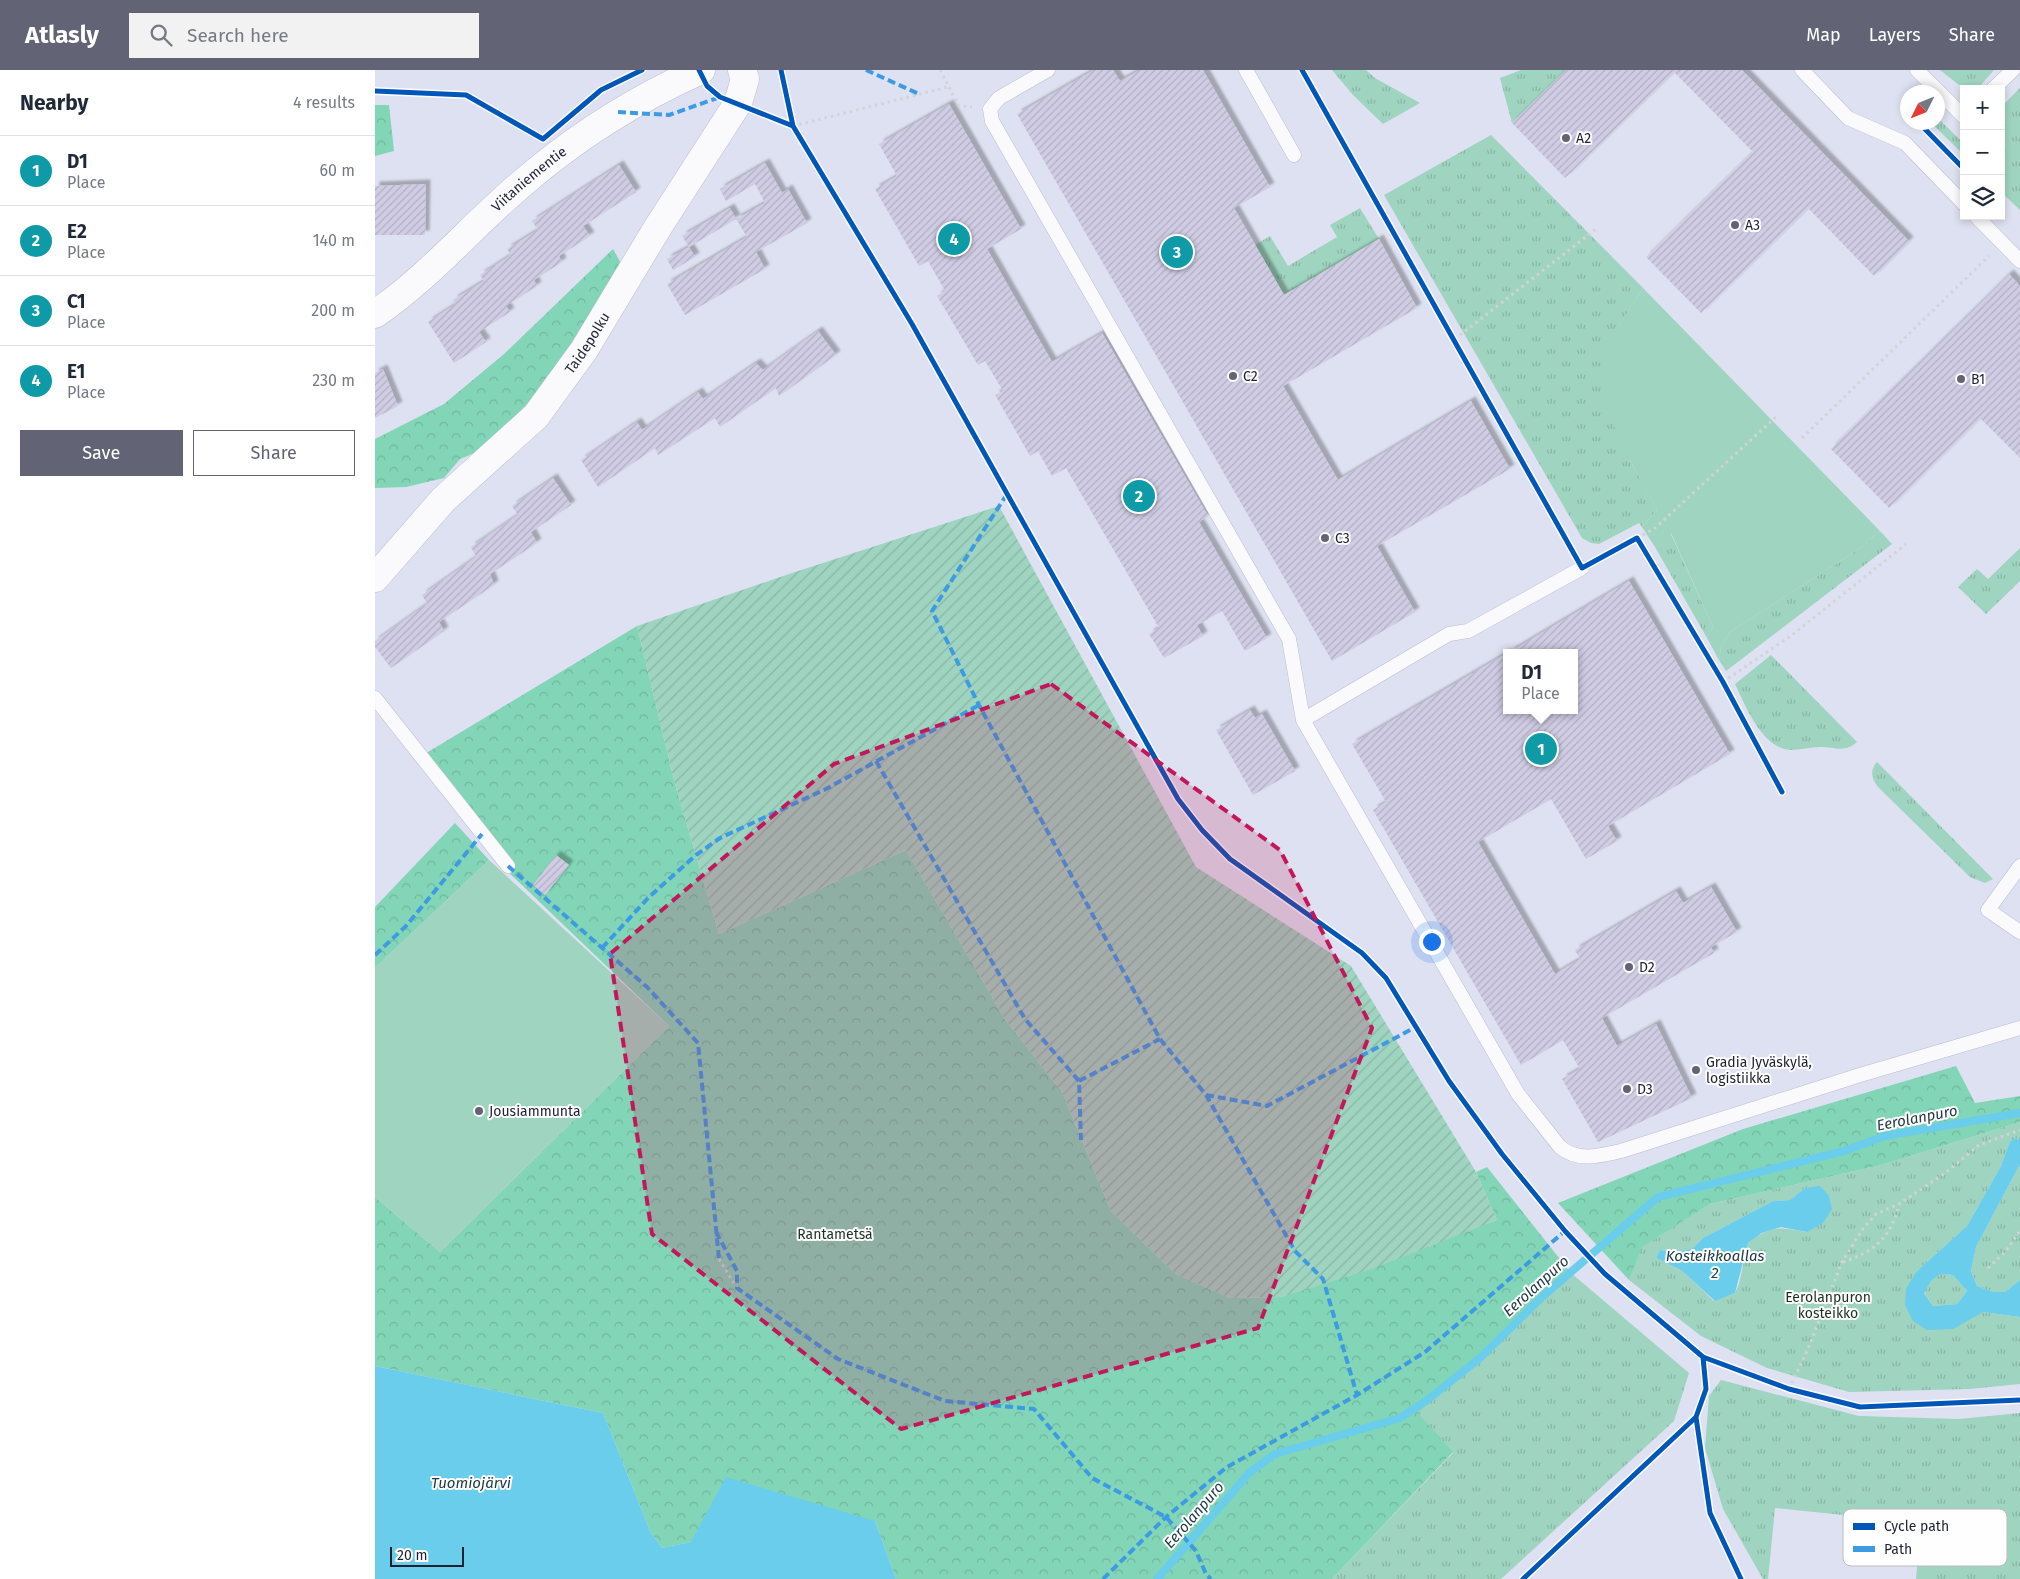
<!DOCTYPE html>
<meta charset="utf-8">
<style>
:root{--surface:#fff;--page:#f2f2f3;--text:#1f2937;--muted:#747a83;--line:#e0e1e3;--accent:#626476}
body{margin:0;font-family:"Fira Sans",sans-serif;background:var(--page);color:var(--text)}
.controls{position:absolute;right:15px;top:15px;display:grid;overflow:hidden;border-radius:0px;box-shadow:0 2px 8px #0003}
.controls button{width:45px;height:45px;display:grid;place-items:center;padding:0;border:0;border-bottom:1px solid var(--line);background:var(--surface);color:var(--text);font:25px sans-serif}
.compass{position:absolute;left:1525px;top:15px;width:45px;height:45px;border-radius:50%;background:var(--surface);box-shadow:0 2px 8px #0003;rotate:227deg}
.scale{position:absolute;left:15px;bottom:12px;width:74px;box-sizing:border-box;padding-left:5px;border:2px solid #1f2133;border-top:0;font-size:14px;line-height:18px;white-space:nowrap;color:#1f2133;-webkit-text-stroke:4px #fefefe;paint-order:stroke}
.you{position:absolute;left:1056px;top:871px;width:18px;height:18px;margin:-12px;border:4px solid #fff;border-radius:50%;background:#1a73e8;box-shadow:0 0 0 8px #1a73e833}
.badge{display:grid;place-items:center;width:32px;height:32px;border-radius:50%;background:var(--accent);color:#fff;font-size:16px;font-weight:700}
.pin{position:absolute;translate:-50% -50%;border:2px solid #fff;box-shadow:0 1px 5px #0006}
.popup{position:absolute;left:1128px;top:579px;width:75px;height:65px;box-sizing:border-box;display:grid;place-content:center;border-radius:0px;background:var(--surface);filter:drop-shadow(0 1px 4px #0005);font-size:16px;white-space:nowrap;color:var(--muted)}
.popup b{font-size:19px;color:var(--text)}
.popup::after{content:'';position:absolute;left:50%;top:100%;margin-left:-10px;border:10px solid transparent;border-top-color:var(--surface)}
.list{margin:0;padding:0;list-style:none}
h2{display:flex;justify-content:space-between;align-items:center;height:65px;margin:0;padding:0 20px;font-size:21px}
h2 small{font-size:16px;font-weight:400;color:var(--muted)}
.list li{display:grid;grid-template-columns:32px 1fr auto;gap:15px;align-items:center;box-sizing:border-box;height:70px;padding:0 20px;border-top:1px solid var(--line)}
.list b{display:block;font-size:19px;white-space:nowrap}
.list p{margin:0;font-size:16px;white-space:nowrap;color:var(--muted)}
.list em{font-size:16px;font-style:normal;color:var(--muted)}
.actions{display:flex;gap:10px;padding:15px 20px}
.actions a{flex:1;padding:11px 0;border:1px solid var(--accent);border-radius:0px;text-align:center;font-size:18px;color:var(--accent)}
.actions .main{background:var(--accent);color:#fff}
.icon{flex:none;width:28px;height:28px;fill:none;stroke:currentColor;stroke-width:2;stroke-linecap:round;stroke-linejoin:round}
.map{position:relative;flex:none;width:1645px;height:1509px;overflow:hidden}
header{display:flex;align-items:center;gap:30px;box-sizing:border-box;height:70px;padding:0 25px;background:var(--accent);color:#fff}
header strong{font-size:24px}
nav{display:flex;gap:28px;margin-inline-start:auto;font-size:18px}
.search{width:350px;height:45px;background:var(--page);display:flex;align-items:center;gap:12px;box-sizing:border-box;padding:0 18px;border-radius:0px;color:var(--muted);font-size:19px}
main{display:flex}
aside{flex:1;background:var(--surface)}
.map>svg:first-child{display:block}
.grass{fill:url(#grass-tufts);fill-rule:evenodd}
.forest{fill:url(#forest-crowns)}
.park{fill:#9fd4c0}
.garden{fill:url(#garden-furrows)}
.water{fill:#69cdeb;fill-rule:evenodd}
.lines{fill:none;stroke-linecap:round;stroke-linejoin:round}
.stream{stroke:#69cdeb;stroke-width:8}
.building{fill:url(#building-hatch);filter:url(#shadow)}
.service-casing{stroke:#bbbdce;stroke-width:15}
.minor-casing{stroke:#bbbdce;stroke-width:29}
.path{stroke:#d2d3d8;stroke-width:3;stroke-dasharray:2.5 4;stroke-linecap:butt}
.service{stroke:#fafafd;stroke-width:14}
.minor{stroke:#fafafd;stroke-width:28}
.quiet{stroke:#3c9be2;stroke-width:4;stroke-dasharray:8 4;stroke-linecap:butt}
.cycleway-casing{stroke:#fefefe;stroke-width:8}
.cycleway{stroke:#0057b8;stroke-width:5}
.marked{fill:#c2185b;fill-opacity:0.2;stroke:#c2185b;stroke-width:4;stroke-dasharray:10 6;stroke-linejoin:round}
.poi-dot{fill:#626476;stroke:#fefefe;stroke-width:2}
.labels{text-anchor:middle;stroke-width:4;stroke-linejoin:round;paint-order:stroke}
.poi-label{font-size:14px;fill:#1f2133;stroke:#fefefe;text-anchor:start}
.street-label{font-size:14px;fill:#1f2133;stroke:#fefefe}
.park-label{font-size:14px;fill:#1a3124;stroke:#fefefe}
.water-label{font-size:15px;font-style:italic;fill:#203c45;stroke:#fefefe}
.key{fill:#fefefe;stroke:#bbbcc1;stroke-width:1}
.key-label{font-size:14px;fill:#1f2133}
</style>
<header>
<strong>Atlasly</strong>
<div class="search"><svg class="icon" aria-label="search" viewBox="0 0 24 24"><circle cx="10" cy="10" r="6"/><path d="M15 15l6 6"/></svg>Search here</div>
<nav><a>Map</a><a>Layers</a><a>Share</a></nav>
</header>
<main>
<aside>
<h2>Nearby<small>4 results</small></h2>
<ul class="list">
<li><span class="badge" style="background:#0f9aa8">1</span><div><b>D1</b><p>Place</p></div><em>60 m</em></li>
<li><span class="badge" style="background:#0f9aa8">2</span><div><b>E2</b><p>Place</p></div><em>140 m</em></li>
<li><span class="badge" style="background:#0f9aa8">3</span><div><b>C1</b><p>Place</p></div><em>200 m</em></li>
<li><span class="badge" style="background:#0f9aa8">4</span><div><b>E1</b><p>Place</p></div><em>230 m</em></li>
</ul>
<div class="actions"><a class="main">Save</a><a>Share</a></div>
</aside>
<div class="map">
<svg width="1645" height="1509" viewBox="0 0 1645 1509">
<defs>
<pattern id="grass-tufts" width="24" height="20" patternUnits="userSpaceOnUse" patternTransform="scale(1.25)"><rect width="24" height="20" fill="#9fd4c0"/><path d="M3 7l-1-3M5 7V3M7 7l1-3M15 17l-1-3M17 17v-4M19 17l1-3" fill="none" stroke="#88b6a5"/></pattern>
<pattern id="forest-crowns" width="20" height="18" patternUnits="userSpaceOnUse" patternTransform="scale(1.25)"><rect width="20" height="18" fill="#83d5b7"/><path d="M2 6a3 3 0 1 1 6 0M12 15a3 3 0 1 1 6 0" fill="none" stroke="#71b79e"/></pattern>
<pattern id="garden-furrows" width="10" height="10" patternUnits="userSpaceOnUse" patternTransform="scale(1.25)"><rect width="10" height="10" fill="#9fd4c0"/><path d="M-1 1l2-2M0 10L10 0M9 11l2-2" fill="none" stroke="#88b6a5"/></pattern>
<pattern id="building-hatch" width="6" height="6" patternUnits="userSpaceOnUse" patternTransform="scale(1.25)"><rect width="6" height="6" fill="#d0cce4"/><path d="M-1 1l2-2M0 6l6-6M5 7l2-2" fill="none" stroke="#b2afc4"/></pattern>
<filter id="shadow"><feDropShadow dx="4.5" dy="-4.5" stdDeviation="1" flood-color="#0004"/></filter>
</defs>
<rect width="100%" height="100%" fill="#dee1f1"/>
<path class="grass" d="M 957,0 L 991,0 L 1000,8 L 1045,33 L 1008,54 L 978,25 Z
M 1146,0 L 1191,0 L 1137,53 L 1125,8 Z
M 1565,0 L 1619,0 L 1605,16 L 1584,15 Z
M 1645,18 L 1645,140 L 1626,122 L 1626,37 Z
M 1563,48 L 1589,74 L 1589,85 L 1556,53 L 1562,52 Z
M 1116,65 L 1268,218 L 1245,254 L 1228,292 L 1256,392 L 1282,440 L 1267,457 L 1264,453 L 1224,474 L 1216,473 L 1207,468 L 1009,125 Z
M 985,138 L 1004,169 L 909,225 L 880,175 L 895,166 L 913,196 L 962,167 L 955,155 Z
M 1505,461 L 1517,474 L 1351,601 L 1344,590 L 1346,577 L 1355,562 L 1484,479 Z
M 1295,462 L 1338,557 L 1332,568 L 1280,477 Z
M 1645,478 L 1645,511 L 1611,544 L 1583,517 L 1602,499 L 1613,509 Z
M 1396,585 L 1482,672 C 1470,683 1460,677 1446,677 C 1436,677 1425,680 1415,680 C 1387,678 1370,635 1360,614 Z
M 1502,692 L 1618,809 L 1610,813 L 1595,807 L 1506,720 C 1498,712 1493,702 1502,692 Z
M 1645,1052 L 1645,1070 L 1640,1068 L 1635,1073 L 1626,1096 L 1592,1156 L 1542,1201 L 1530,1235 L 1599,1246 L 1608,1242 L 1645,1247 L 1645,1314 L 1595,1319 L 1474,1322 L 1392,1298 L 1326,1266 L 1254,1210 L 1266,1177 L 1335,1134 L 1506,1095 ZM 1430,1118 L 1432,1162 C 1403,1157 1398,1155 1373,1173 L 1364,1214 L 1360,1223 L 1339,1231 L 1306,1200 L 1281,1188 L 1285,1180 L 1301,1182 L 1317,1179 L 1328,1168 L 1398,1131 L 1415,1130 Z
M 1645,1094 L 1645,1210 L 1630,1222 L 1618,1222 L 1602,1216 L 1596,1201 L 1601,1177 Z
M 1196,1203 L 1314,1303 L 1299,1351 L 1126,1509 L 957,1509 L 1078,1383 L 1042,1343 Z
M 1565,1204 L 1578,1205 L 1592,1221 L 1582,1234 L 1558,1236 L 1549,1222 L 1556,1211 Z
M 1346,1310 L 1484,1346 L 1584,1349 L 1645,1343 L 1645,1509 L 1541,1509 L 1546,1453 L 1400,1438 L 1393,1509 L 1388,1509 L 1348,1439 L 1330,1378 L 1334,1326 Z"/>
<path class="forest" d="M 0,35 L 14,35 L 19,81 L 0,86 Z
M 238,179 L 248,197 L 174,311 L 109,379 L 85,389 L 69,408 L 31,417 L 0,418 L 0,369 L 69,334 L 129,284 Z
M 262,556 L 300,714 L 344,864 L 531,780 L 630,949 L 687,1022 L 736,1141 L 801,1204 L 855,1228 L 906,1227 L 1122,1150 L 1101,1102 L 1112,1097 L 1196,1203 L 1043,1343 L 1078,1382 L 957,1509 L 521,1509 L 500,1451 L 316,1472 L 287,1478 L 275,1461 L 228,1343 L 0,1296 L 0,1127 L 65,1182 L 294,956 L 129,798 L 48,685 Z
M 80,753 L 114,790 L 0,898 L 0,837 Z
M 1581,996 L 1600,1033 L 1645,1026 L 1645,1052 L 1506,1095 L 1335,1134 L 1267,1177 L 1254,1210 L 1183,1133 L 1368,1059 Z"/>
<path class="park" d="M 1268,218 L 1505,461 L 1484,479 L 1355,562 L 1346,577 L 1344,590 L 1332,568 L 1338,557 L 1296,463 L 1280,477 L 1267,457 L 1282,440 C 1267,412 1224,337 1225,307 C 1226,278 1253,242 1268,218 Z
M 114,790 L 294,956 L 65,1182 L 0,1127 L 0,898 Z"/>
<path class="garden" d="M 624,436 L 821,797 L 976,896 L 1101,1102 L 1122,1150 L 997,1199 L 906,1227 L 855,1228 L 801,1204 L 736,1141 L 687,1022 L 630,949 L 531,780 L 344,864 L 300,714 L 262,556 L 417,503 Z"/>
<path class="water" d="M 1640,1068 L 1645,1070 L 1645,1094 L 1601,1177 L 1596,1201 L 1602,1216 L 1618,1222 L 1630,1222 L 1645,1210 L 1645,1247 L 1608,1242 L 1578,1259 L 1552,1260 L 1538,1251 L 1530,1235 L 1531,1219 L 1542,1201 L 1592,1156 L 1626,1096 L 1635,1072 ZM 1565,1204 L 1578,1205 L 1592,1221 L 1582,1234 L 1558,1236 L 1549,1223 L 1556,1211 Z
M 1445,1116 L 1454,1126 L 1457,1139 L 1448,1153 L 1432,1162 L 1406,1157 L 1387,1163 L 1373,1173 L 1360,1223 L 1340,1231 L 1306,1200 L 1281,1188 L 1285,1180 L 1301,1182 L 1317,1179 L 1328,1168 L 1398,1131 L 1415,1130 L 1430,1118 Z
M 0,1296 L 228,1343 L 275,1461 L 287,1478 L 316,1472 L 351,1407 L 500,1451 L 521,1509 L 0,1509 Z"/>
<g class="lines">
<path class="stream" d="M 782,1509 L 875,1402 L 900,1384 L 1025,1348 L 1055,1328 L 1105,1288 L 1167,1227 L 1283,1127 L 1469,1081 L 1510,1066 L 1645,1043"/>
</g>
<path class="building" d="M 719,0 L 738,0 L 745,11 L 765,0 L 828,0 L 895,117 L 859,138 L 909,225 L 1004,169 L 1042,238 L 908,316 L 963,410 L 1096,331 L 1135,399 L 1002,476 L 1040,542 L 957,591 L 642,44 Z
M 1191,0 L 1367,0 L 1534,171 L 1499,206 L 1433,138 L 1326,243 L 1271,187 L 1378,82 L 1299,2 L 1190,108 L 1137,53 Z
M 574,34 L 646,159 L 612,179 L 677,292 L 727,263 L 833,446 L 824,452 L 892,568 L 870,581 L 847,541 L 822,555 L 828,566 L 789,588 L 774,564 L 784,558 L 691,398 L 677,406 L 663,381 L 655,386 L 620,325 L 628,321 L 610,291 L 603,295 L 562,226 L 570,221 L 553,191 L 544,196 L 500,119 L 522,106 L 504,74 Z
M 390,93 L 407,123 L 413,119 L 432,153 L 381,182 L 390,199 L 310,245 L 292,214 L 372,167 L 361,149 L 390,133 L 380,114 L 351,131 L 345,119 Z
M 244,95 L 261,122 L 208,156 L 215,166 L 184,186 L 187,192 L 159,210 L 162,216 L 131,236 L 135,242 L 104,262 L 111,272 L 79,293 L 53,252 L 81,234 L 78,230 L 109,211 L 105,205 L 136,185 L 132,179 L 163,160 L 157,151 Z
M 51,114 L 50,165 L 0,165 L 0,116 Z
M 355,138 L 361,149 L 314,177 L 307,166 Z
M 314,177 L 320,187 L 298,200 L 292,189 Z
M 1634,204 L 1645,216 L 1645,388 L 1605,348 L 1514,438 L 1456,379 Z
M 443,261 L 461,285 L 404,326 L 401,318 L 345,357 L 340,348 L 283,385 L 280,378 L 223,417 L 206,390 L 262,352 L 267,360 L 323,322 L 328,329 L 381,293 L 388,300 Z
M 8,299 L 23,336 L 0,348 L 0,303 Z
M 178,408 L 196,435 L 156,462 L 162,473 L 115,504 L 119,515 L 64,552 L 69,561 L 16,598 L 0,577 L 0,571 L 52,534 L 47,525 L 101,487 L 96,477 L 143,445 L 137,436 Z
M 1254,511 L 1355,684 L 1233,756 L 1242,771 L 1211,789 L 1176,729 L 1103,772 L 1180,904 L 1205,889 L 1200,880 L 1301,821 L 1308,833 L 1336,817 L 1362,862 L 1336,877 L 1339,883 L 1227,948 L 1242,976 L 1281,954 L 1317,1028 L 1223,1072 L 1187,1009 L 1205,999 L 1188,970 L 1146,995 L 998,740 L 1011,732 L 977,674 L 1132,583 L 1132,640 L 1200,640 L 1200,583 L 1133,583 Z
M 875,640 L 880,648 L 887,644 L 920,701 L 878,725 L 841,660 Z
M 181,785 L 194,795 L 170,825 L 158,815 Z"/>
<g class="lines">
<defs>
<path id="service" d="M 673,0 L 624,28 L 615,39 L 617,51 L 914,569 L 928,650 L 1143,1024 L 1185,1077 C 1203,1092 1224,1086 1246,1081 L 1485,1005 L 1645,958
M 871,0 L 919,85
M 1427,0 L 1473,48 L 1530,73 L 1589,134
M 1542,0 L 1589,47
M 1618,19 L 1638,0
M 1601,146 L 1645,191
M 0,628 L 133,796
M 928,650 L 1074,564 L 1093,561 L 1207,498
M 1645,796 L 1613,840 L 1645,862"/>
<g id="minor">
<path id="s1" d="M 0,244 C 54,207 95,158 144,116 C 199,68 259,30 326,0"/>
<path id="s2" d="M 0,508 L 68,430 L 161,346 L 209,280 L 283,157 L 363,33 L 370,9 L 367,0"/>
</g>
</defs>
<use href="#service" class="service-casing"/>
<use href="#minor" class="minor-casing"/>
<path class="path" d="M 565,0 L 584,36 L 597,37
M 418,56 L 573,17
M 1080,269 L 1221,159
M 1427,368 L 1614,186
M 1262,468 L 1280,458 L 1403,345
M 1348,612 L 1417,565 L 1531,474
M 344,1189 L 362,1218
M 1468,1192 C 1500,1181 1516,1168 1524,1134
M 1613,1198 L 1630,1182 L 1645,1161
M 1414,1319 L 1433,1279 L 1467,1192 L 1487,1160 L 1501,1144 L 1524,1134 L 1570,1103 L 1604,1075 L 1645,1060"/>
<use href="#service" class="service"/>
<use href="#minor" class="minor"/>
<path class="quiet" d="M 491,0 L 544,24
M 243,42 L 294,45 L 345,27
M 632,424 L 557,541 L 604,635 L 785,969 L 831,1025 L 920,1181 L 948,1209 L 982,1325
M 501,691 L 650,949 L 704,1011 L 706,1070
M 133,796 L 272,917 L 323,973 L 344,1189
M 227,878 L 274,827 L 321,785 L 345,768 L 451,719 L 604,635
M 0,885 L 31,856 L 107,764
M 704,1011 L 785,969
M 831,1025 L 892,1036 L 1041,957
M 341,1162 L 362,1201 L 362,1218 L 463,1289 L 570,1331 L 659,1339 L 717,1408 L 791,1447 L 821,1481 L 831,1504 L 836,1509
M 728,1509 L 791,1447 L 852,1397 L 982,1325 L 1050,1282 L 1190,1161"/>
<defs>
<path id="cycleway" d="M 324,0 L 332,16 L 345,27 L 418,56
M 406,0 L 418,56 L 537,254 L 803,729 L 827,760 L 855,789 L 987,883 L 1011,908 L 1074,1011 L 1127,1084 L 1190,1161 L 1230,1204 L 1328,1287 L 1414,1319 L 1485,1337 L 1645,1330
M 927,0 L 1207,498 L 1262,468 L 1348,612 L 1407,722
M 0,21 L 91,25 L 168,69 L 226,20 L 267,0
M 1543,52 L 1589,99
M 1328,1287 L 1331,1319 L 1321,1347 L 1335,1443 L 1366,1509
M 1148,1509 L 1321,1347"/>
</defs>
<use href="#cycleway" class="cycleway-casing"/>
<use href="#cycleway" class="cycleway"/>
</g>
<path class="marked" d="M 676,614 L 905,780 L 997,958 L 883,1258 L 526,1359 L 277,1164 L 235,884 L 459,694 Z"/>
<g class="poi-dot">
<circle cx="1191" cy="68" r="5"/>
<circle cx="1360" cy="155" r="5"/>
<circle cx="858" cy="306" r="5"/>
<circle cx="1586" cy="309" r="5"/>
<circle cx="950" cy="468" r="5"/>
<circle cx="1254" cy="897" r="5"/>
<circle cx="1321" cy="1000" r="5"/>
<circle cx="1252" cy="1019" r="5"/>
<circle cx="104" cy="1041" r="5"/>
</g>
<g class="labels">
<g class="poi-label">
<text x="1201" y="73">A2</text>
<text x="1370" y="160">A3</text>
<text x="868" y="311">C2</text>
<text x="1596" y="314">B1</text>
<text x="960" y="473">C3</text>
<text x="1264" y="902">D2</text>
<text x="1331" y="997">Gradia Jyväskylä,<tspan x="1331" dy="16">logistiikka</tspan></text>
<text x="1262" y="1024">D3</text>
<text x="114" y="1046">Jousiammunta</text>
</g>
<g class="street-label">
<text dy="5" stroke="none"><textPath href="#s1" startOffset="205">Viitaniementie</textPath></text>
<text dy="5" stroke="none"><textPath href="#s2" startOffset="318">Taidepolku</textPath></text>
</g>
<g class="park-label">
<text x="460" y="1169">Rantametsä</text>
<text x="1453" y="1232">Eerolanpuron<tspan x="1453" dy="16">kosteikko</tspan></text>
</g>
<g class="water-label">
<text transform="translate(1542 1048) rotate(-11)" y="5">Eerolanpuro</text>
<text x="1340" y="1191">Kosteikkoallas<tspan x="1340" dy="17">2</tspan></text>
<text transform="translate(1161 1216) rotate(-42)" y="5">Eerolanpuro</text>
<text x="96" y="1418">Tuomiojärvi</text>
<text transform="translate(819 1445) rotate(-49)" y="5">Eerolanpuro</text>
</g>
</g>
<rect x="1468" y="1439" width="164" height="57" rx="8" class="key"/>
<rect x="1478" y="1453" width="22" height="7" fill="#0057b8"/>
<rect x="1478" y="1476" width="22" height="6" fill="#3c9be2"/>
<g class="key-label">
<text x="1509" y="1461">Cycle path</text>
<text x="1509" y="1484">Path</text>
</g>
</svg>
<div class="controls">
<button>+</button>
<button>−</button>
<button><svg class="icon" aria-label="layers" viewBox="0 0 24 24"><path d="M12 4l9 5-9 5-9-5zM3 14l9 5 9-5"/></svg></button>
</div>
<svg class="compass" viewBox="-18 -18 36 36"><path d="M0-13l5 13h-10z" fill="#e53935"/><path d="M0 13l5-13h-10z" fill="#747a83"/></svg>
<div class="scale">20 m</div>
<div class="you"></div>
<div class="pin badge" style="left:1166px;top:679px;background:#0f9aa8">1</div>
<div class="popup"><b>D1</b>Place</div>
<div class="pin badge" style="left:764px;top:426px;background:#0f9aa8">2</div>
<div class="pin badge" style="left:802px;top:182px;background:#0f9aa8">3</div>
<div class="pin badge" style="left:579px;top:169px;background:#0f9aa8">4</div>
</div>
</main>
